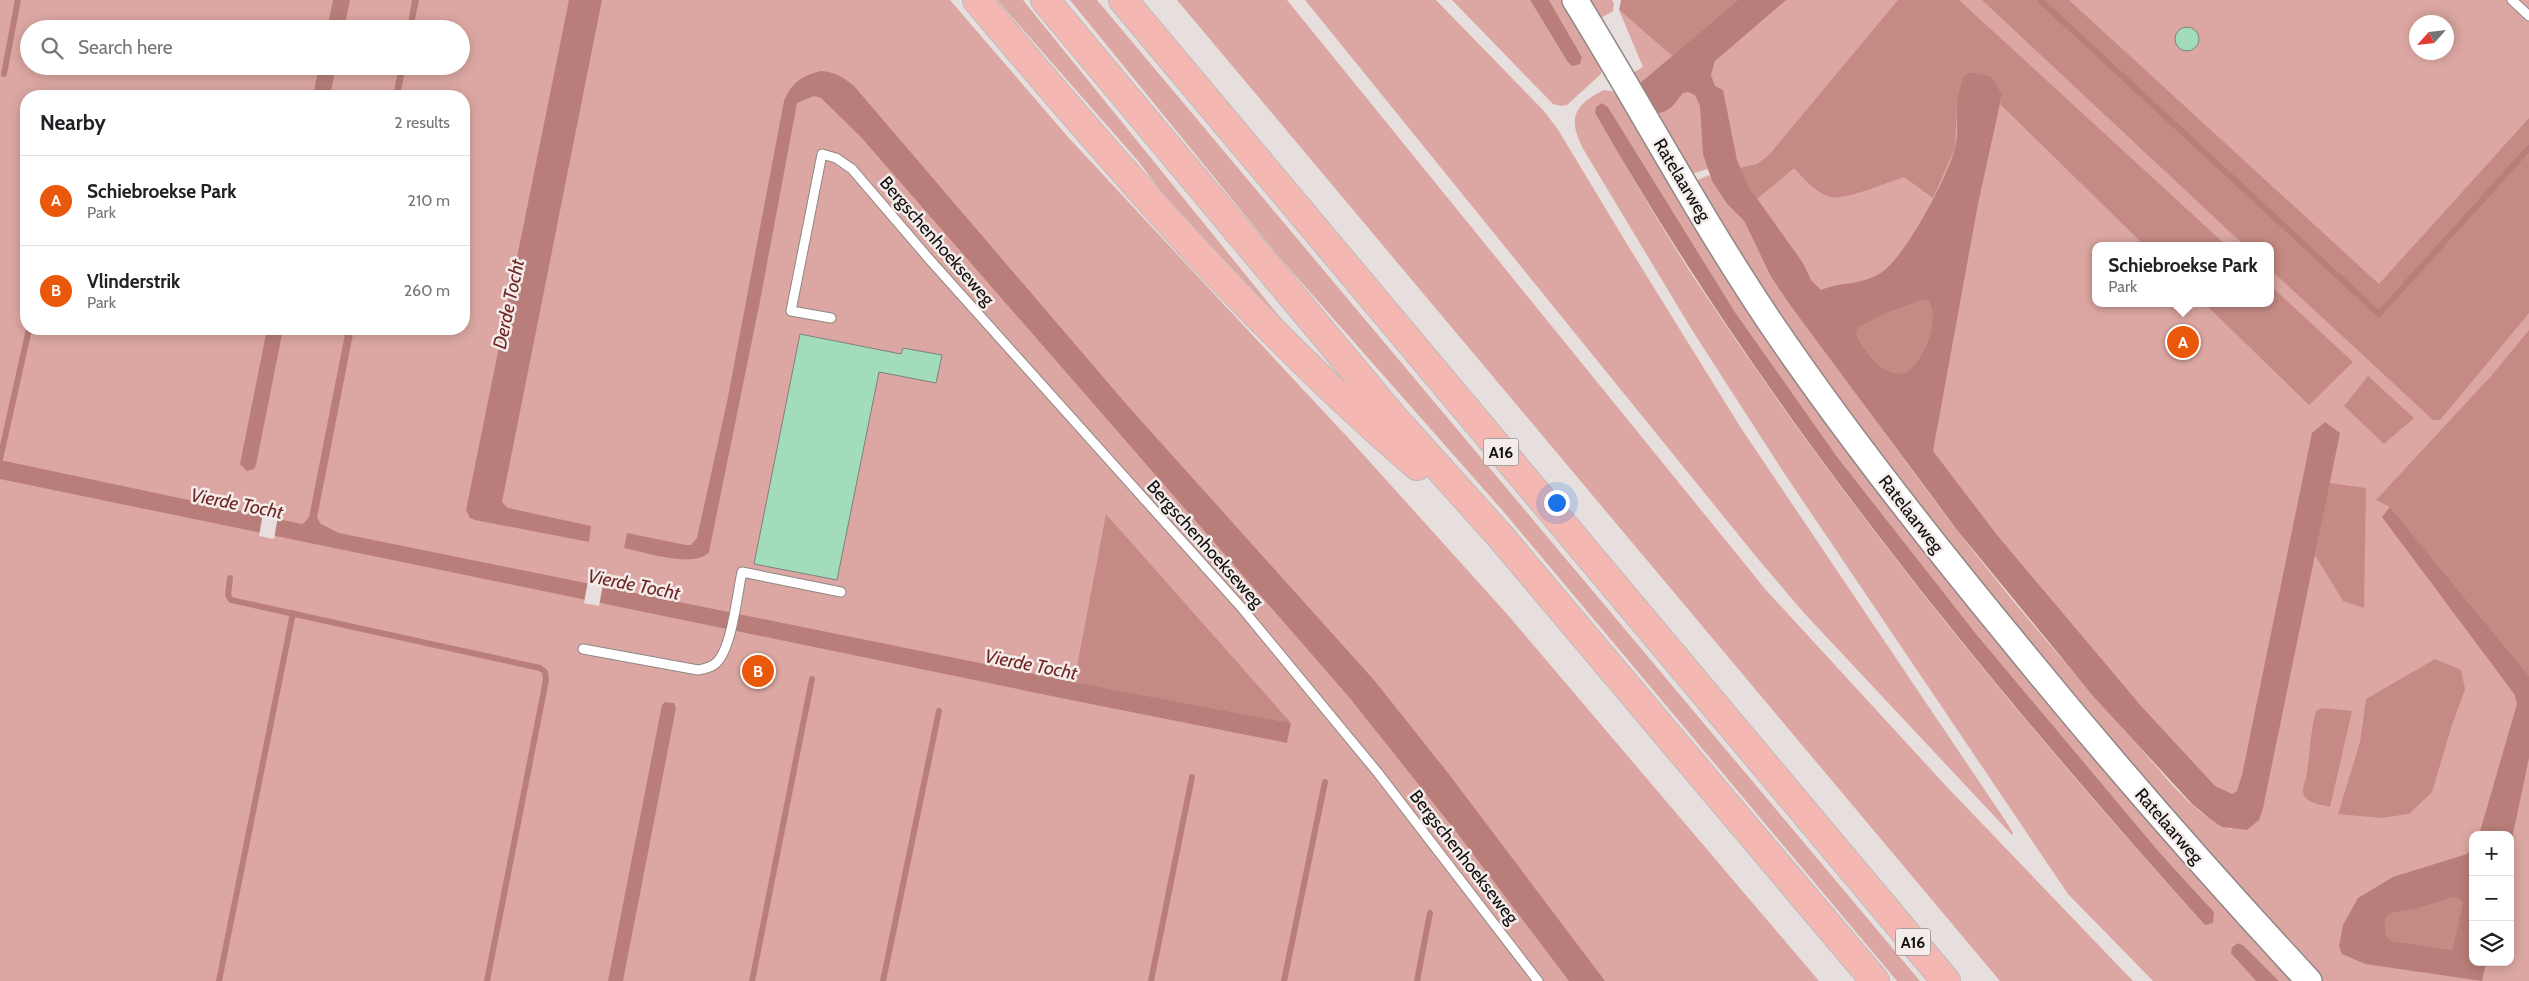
<!DOCTYPE html>
<meta charset="utf-8">
<style>
:root{--surface:#fff;--page:#f6f6f6;--text:#202124;--muted:#757577;--line:#e0e0e0;--accent:#ea580c}
body{margin:0;font-family:Cabin,sans-serif;background:var(--page);color:var(--text)}
.controls{position:absolute;right:15px;bottom:15px;display:grid;overflow:hidden;border-radius:10px;box-shadow:0 2px 12px #0003}
.controls button{width:45px;height:45px;display:grid;place-items:center;padding:0;border:0;border-bottom:1px solid var(--line);background:var(--surface);color:var(--text);font:25px sans-serif}
.compass{position:absolute;left:2409px;top:15px;width:45px;height:45px;border-radius:50%;background:var(--surface);box-shadow:0 2px 12px #0003;rotate:243deg}
.you{position:absolute;left:1556px;top:502px;width:18px;height:18px;margin:-12px;border:4px solid #fff;border-radius:50%;background:#1a73e8;box-shadow:0 0 0 8px #1a73e833}
.badge{display:grid;place-items:center;width:32px;height:32px;border-radius:50%;background:var(--accent);color:#fff;font-size:16px;font-weight:700}
.pin{position:absolute;translate:-50% -50%;border:2px solid #fff;box-shadow:0 1px 5px #0006}
.popup{position:absolute;left:2092px;top:242px;width:182px;height:65px;box-sizing:border-box;display:grid;place-content:center;border-radius:10px;background:var(--surface);filter:drop-shadow(0 1px 4px #0005);font-size:16px;white-space:nowrap;color:var(--muted)}
.popup b{font-size:19px;color:var(--text)}
.popup::after{content:'';position:absolute;left:50%;top:100%;margin-left:-10px;border:10px solid transparent;border-top-color:var(--surface)}
.list{margin:0;padding:0;list-style:none}
h2{display:flex;justify-content:space-between;align-items:center;height:65px;margin:0;padding:0 20px;font-size:21px}
h2 small{font-size:16px;font-weight:400;color:var(--muted)}
.list li{display:grid;grid-template-columns:32px 1fr auto;gap:15px;align-items:center;box-sizing:border-box;height:90px;padding:0 20px;border-top:1px solid var(--line)}
.list b{display:block;font-size:19px;white-space:nowrap}
.list p{margin:0;font-size:16px;white-space:nowrap;color:var(--muted)}
.list em{font-size:16px;font-style:normal;color:var(--muted)}
.icon{flex:none;width:28px;height:28px;fill:none;stroke:currentColor;stroke-width:2;stroke-linecap:round;stroke-linejoin:round}
.map{position:relative;flex:none;width:2529px;height:981px;overflow:hidden}
.search{position:absolute;background:var(--surface);box-shadow:0 2px 12px #0003;left:20px;top:20px;width:450px;height:55px;display:flex;align-items:center;gap:12px;box-sizing:border-box;padding:0 18px;border-radius:28px;color:var(--muted);font-size:19px}
.panel{position:absolute;background:var(--surface);box-shadow:0 2px 12px #0003;left:20px;top:90px;width:450px;height:245px;border-radius:20px}
.map>svg:first-child{display:block}
.green{fill:#dca7a2;fill-rule:evenodd}
.forest{fill:#c68a85}
.water{fill:#b97e79;fill-rule:evenodd}
.pier{fill:#e7dfde}
.lines{fill:none;stroke-linecap:round;stroke-linejoin:round}
.stream{stroke:#b97e79;stroke-width:6}
.building{fill:#a3dcba;stroke:#7c817e}
.lane-casing{stroke:#8e8786;stroke-width:11}
.secondary-casing{stroke:#8e8786;stroke-width:28}
.highway-casing{stroke:#bcbcbc;stroke-width:30}
.lane{stroke:#fff;stroke-width:9}
.secondary{stroke:#fff;stroke-width:25}
.highway{stroke:#f4b7b1;stroke-width:28}
.labels{text-anchor:middle;stroke-width:5;stroke-linejoin:round;paint-order:stroke}
.shield{fill:#f4eceb;stroke:#555150;stroke-width:1}
.shield-label{font-size:16px;font-weight:bold;fill:#110e0e}
.street-label{font-size:18px;fill:#110e0e;stroke:#f4eceb}
.water-label{font-size:19px;font-style:italic;fill:#6f2624;stroke:#f4eceb}
</style>
<div class="map">
<svg width="2529" height="981" viewBox="0 0 2529 981">
<rect width="100%" height="100%" fill="#e7dfde"/>
<path class="green" d="M 0,0 L 950,0 L 1068,137 L 1352,442 L 1507,614 L 1819,981 L 0,981 ZM 29,29 L 461,29 L 461,66 L 29,66 ZM 26,96 L 464,96 L 464,329 L 26,329 Z
M 997,0 L 1023,0 L 1313,358 L 1204,249 L 1139,162 Z
M 1070,0 L 1097,0 L 1920,981 L 1897,981 L 1503,511 L 1279,257 Z
M 1177,0 L 1287,0 L 1766,590 L 1947,787 L 2133,981 L 2000,981 Z
M 1305,0 L 1436,0 L 1543,110 L 1557,128 L 1630,249 L 1741,428 L 2007,823 L 2013,833 L 2012,835 L 1804,613 L 1758,559 Z
M 1452,0 L 1530,0 L 1567,61 L 1582,57 L 1549,0 L 1565,0 L 1602,64 L 1601,74 L 1567,105 L 1561,106 L 1553,104 Z
M 1587,0 L 1612,0 L 1614,3 L 1613,11 L 1599,19 Z
M 1641,0 L 2529,0 L 2529,981 L 2322,981 L 2275,934 L 1994,604 L 1819,376 L 1693,182 L 1709,175 L 1727,204 L 1744,221 L 1771,277 L 1790,305 C 1847,379 1900,456 1957,530 C 2013,603 2073,673 2135,742 C 2159,768 2197,821 2232,829 L 2020,588 L 1707,169 L 1689,175 L 1631,74 L 1643,67 L 1619,10 L 1672,56 L 1640,83 L 1692,62 ZM 2416,22 L 2446,22 L 2446,52 L 2416,52 ZM 2096,246 L 2270,246 L 2270,303 L 2096,303 ZM 2473,835 L 2510,835 L 2510,962 L 2473,962 Z
M 1604,90 L 1618,92 L 1693,220 L 2296,981 L 2279,981 L 2243,945 L 2237,943 L 2233,945 L 2232,953 L 2256,981 L 2153,981 L 2068,894 L 1784,473 L 1692,330 L 1585,152 C 1568,121 1571,106 1604,90 ZM 1602,103 L 1608,107 L 1735,312 L 1838,458 L 1977,635 L 2160,853 L 2214,912 L 2210,924 L 2203,923 C 2025,726 1856,521 1709,300 C 1668,240 1632,176 1595,113 Z"/>
<path class="forest" d="M 1621,0 L 1738,0 L 1672,56 L 1619,10 Z
M 1898,0 L 1959,0 L 2227,246 L 2145,246 L 2000,104 L 2002,94 L 1991,76 L 1971,72 L 1963,76 L 1957,105 L 1955,148 L 1933,198 L 1904,177 C 1889,182 1843,201 1830,197 C 1815,192 1804,179 1794,168 L 1757,199 L 1748,186 L 1740,168 L 1757,164 L 1769,155 Z
M 1982,0 L 2069,0 L 2379,284 L 2529,118 L 2529,313 L 2440,420 L 2433,420 L 2271,270 L 2270,246 L 2245,246 Z
M 2271,286 L 2353,362 L 2309,405 L 2204,303 L 2270,303 Z
M 1922,300 L 1929,302 C 1940,321 1923,363 1905,373 C 1882,377 1866,351 1856,334 L 1858,328 L 1884,314 Z
M 2529,330 L 2529,676 L 2390,507 L 2376,500 L 2491,376 Z
M 2368,376 L 2414,418 L 2384,444 L 2344,406 Z
M 2329,483 L 2366,488 L 2364,608 L 2343,601 L 2315,555 Z
M 1106,514 L 1291,723 L 1074,682 Z
M 2435,659 L 2461,670 L 2465,689 L 2452,725 L 2432,792 L 2409,814 L 2381,818 L 2338,814 L 2360,742 L 2366,699 Z
M 2322,708 L 2352,711 L 2330,807 C 2323,805 2310,804 2305,797 C 2301,791 2304,784 2306,778 C 2310,756 2310,733 2316,711 Z
M 2453,897 L 2463,902 L 2452,950 L 2392,941 L 2385,934 L 2385,919 L 2390,913 L 2416,909 Z"/>
<path class="water" d="M 333,0 L 350,0 L 344,29 L 327,29 Z
M 412,0 L 419,0 L 413,29 L 407,29 Z
M 569,0 L 602,0 L 502,502 L 508,508 L 591,526 L 589,542 L 475,520 L 470,518 L 466,510 Z
M 1530,0 L 1549,0 L 1582,57 L 1580,64 L 1572,66 L 1567,61 Z
M 1738,0 L 1786,0 L 1715,61 L 1711,75 L 1715,86 L 1723,90 L 1737,160 L 1748,186 L 1803,263 L 1811,280 L 1821,290 C 1843,281 1861,286 1882,272 C 1905,257 1949,175 1955,148 C 1959,134 1956,120 1957,106 C 1957,96 1961,86 1963,76 L 1971,72 L 1991,76 L 2002,94 L 1978,204 L 1933,451 L 1997,535 L 2141,706 L 2215,786 L 2232,794 L 2237,791 L 2242,775 L 2312,433 L 2325,422 L 2340,433 L 2263,808 L 2259,820 L 2247,830 L 2222,827 L 2210,819 L 2192,804 L 2093,696 L 1957,530 L 1790,305 L 1771,277 L 1744,221 L 1727,204 L 1712,181 L 1703,154 L 1700,106 L 1695,95 L 1688,92 L 1683,93 C 1675,102 1672,111 1658,113 L 1640,83 ZM 1922,300 L 1929,302 C 1940,321 1923,363 1905,373 C 1882,377 1866,352 1856,334 L 1858,328 L 1884,314 Z
M 319,66 L 336,66 L 330,96 L 313,96 Z
M 399,66 L 406,66 L 400,96 L 393,96 Z
M 821,71 C 835,72 843,77 854,86 L 1127,405 L 1374,680 L 1448,773 L 1605,981 L 1569,981 L 1454,829 L 1349,697 L 861,137 L 821,98 L 814,96 L 797,103 L 761,296 L 709,552 C 695,569 644,552 624,548 L 627,533 L 686,545 L 691,545 L 697,538 L 728,397 L 784,101 C 791,83 803,75 821,71 Z
M 1602,103 L 1608,107 L 1735,312 L 1838,458 L 1977,635 L 2160,853 L 2214,912 L 2213,923 L 2206,925 L 2203,923 C 1977,671 1763,408 1595,113 L 1596,107 Z
M 267,329 L 283,329 L 256,465 L 254,469 L 247,471 L 240,464 Z
M 346,329 L 354,329 L 317,518 L 321,524 L 339,533 L 1074,682 L 1291,723 L 1287,743 L 1071,700 L 0,479 L 0,460 L 302,524 L 305,522 L 309,517 Z
M 2390,507 L 2529,676 L 2529,758 L 2510,848 L 2510,835 L 2479,835 L 2517,704 L 2515,695 L 2382,517 Z
M 665,702 L 674,703 L 676,708 L 623,981 L 608,981 L 662,705 Z
M 2473,846 L 2473,962 L 2486,962 L 2482,981 L 2365,964 L 2342,954 L 2339,946 L 2343,925 L 2358,898 L 2393,877 L 2467,854 ZM 2453,897 L 2463,902 L 2452,950 L 2392,941 L 2385,934 L 2385,919 L 2390,913 L 2416,909 Z
M 2237,943 L 2243,945 L 2279,981 L 2256,981 L 2231,953 L 2232,947 Z"/>
<path class="pier" d="M 263,513 L 278,516 L 274,539 L 259,536 Z
M 588,581 L 603,584 L 599,606 L 584,603 Z"/>
<g class="lines">
<path class="stream" d="M 2040,0 L 2379,314 L 2529,148
M 4,74 L 18,0
M 0,459 L 29,329
M 230,578 L 228,595 L 231,600 L 540,668 L 545,672 L 546,680 L 487,981
M 219,981 L 293,613
M 752,981 L 812,679
M 883,981 L 939,711
M 1151,981 L 1192,777
M 1284,981 L 1325,782
M 1417,981 L 1430,913"/>
</g>
<path class="building" d="M2175 39a12 12 0 1 1 24 0a12 12 0 1 1-24 0Z
M 800,334 L 901,354 L 903,348 L 942,355 L 936,383 L 879,372 L 837,580 L 754,564 Z"/>
<g class="lines">
<defs>
<path id="lane" d="M 2512,0 L 2529,16
M 831,318 L 791,311 L 822,154 L 836,158 L 852,169 L 930,260 L 1241,607 L 1378,773 L 1538,981
M 583,649 L 698,670 C 704,669 711,668 716,663 C 732,649 737,594 742,572 L 841,592"/>
<path id="secondary" d="M 1575,0 C 1641,107 1700,218 1770,322 C 1845,433 1928,538 2013,641 C 2108,758 2207,871 2309,981"/>
<path id="highway" d="M 977,0 C 1114,163 1255,327 1417,466
M 1045,0 L 1394,418 L 1500,536 L 1875,981
M 1123,0 L 1946,981"/>
</defs>
<use href="#lane" class="lane-casing"/>
<use href="#secondary" class="secondary-casing"/>
<use href="#highway" class="highway-casing"/>
<use href="#lane" class="lane"/>
<use href="#secondary" class="secondary"/>
<use href="#highway" class="highway"/>
</g>
<g class="labels">
<g class="shield">
<rect x="1483.5" y="438.5" width="35" height="27" rx="4"/>
<rect x="1895.5" y="928.5" width="35" height="27" rx="4"/>
</g>
<g class="shield-label">
<text x="1501" y="458">A16</text>
<text x="1913" y="948">A16</text>
</g>
<g class="street-label">
<text transform="translate(1682 180) rotate(59)" y="6">Ratelaarweg</text>
<text transform="translate(937 241) rotate(49)" y="6">Bergschenhoekseweg</text>
<text transform="translate(1911 514) rotate(52)" y="6">Ratelaarweg</text>
<text transform="translate(1205 544) rotate(48)" y="6">Bergschenhoekseweg</text>
<text transform="translate(2169 826) rotate(49)" y="6">Ratelaarweg</text>
<text transform="translate(1464 857) rotate(52)" y="6">Bergschenhoekseweg</text>
</g>
<g class="water-label">
<text transform="translate(508 304) rotate(-78)" y="7">Derde Tocht</text>
<text transform="translate(237 503) rotate(11)" y="7">Vierde Tocht</text>
<text transform="translate(634 584) rotate(11)" y="7">Vierde Tocht</text>
<text transform="translate(1031 664) rotate(11)" y="7">Vierde Tocht</text>
</g>
</g>
</svg>
<div class="controls">
<button>+</button>
<button>−</button>
<button><svg class="icon" aria-label="layers" viewBox="0 0 24 24"><path d="M12 4l9 5-9 5-9-5zM3 14l9 5 9-5"/></svg></button>
</div>
<svg class="compass" viewBox="-18 -18 36 36"><path d="M0-13l5 13h-10z" fill="#e53935"/><path d="M0 13l5-13h-10z" fill="#757577"/></svg>
<div class="you"></div>
<div class="pin badge" style="left:2183px;top:342px">A</div>
<div class="popup"><b>Schiebroekse Park</b>Park</div>
<div class="pin badge" style="left:758px;top:671px">B</div>
<div class="search"><svg class="icon" aria-label="search" viewBox="0 0 24 24"><circle cx="10" cy="10" r="6"/><path d="M15 15l6 6"/></svg>Search here</div>
<section class="panel">
<h2>Nearby<small>2 results</small></h2>
<ul class="list">
<li><span class="badge">A</span><div><b>Schiebroekse Park</b><p>Park</p></div><em>210 m</em></li>
<li><span class="badge">B</span><div><b>Vlinderstrik</b><p>Park</p></div><em>260 m</em></li>
</ul>
</section>
</div>
